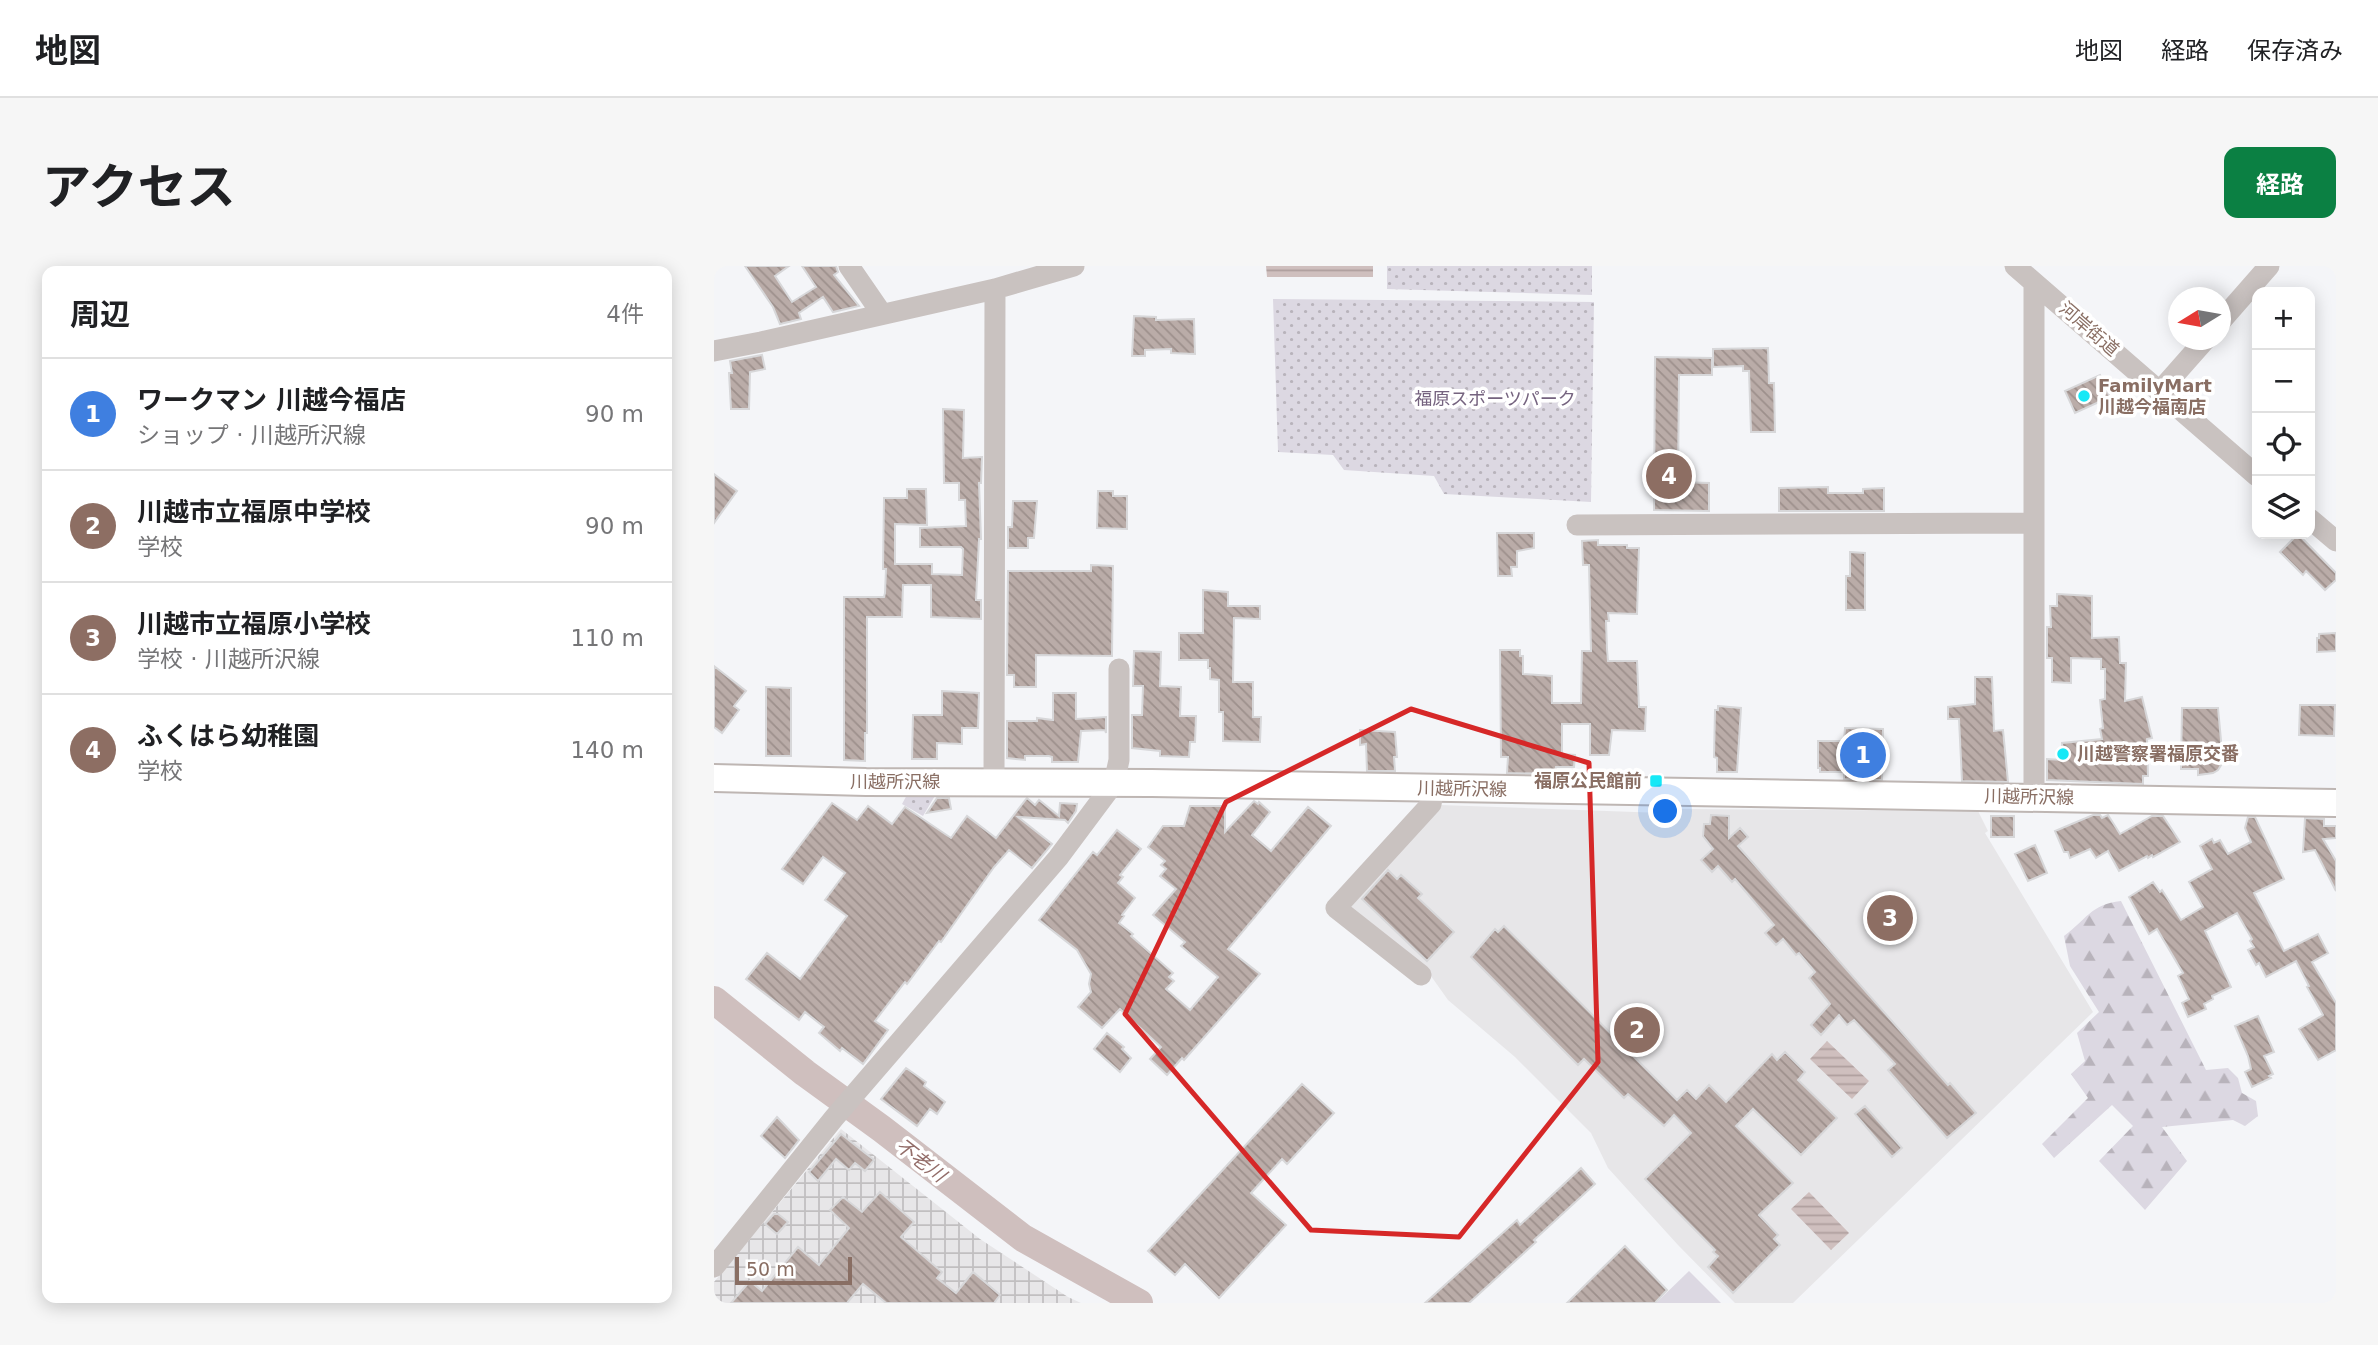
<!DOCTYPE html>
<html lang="ja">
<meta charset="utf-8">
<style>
:root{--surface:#fff;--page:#f6f6f6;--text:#202124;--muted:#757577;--line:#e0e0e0;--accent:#0b8043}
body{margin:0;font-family:"DejaVu Sans","Noto Sans JP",sans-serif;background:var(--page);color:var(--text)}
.controls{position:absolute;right:21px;top:21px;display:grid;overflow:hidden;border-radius:14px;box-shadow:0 4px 18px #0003}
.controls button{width:63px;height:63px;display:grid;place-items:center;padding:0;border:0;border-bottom:2px solid var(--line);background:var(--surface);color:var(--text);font:35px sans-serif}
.compass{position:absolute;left:1454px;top:21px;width:63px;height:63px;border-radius:50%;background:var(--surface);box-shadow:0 4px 18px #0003;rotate:259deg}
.scale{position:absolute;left:21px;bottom:18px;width:117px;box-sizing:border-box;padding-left:7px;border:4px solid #896e63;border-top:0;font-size:19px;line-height:24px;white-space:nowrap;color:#896e63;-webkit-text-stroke:5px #fff;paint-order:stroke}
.you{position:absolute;left:952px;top:546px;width:24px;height:24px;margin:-18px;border:5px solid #fff;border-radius:50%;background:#1a73e8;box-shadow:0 0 0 10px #1a73e833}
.badge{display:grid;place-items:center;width:46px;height:46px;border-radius:50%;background:var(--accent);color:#fff;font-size:23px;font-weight:700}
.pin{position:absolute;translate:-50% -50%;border:4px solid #fff;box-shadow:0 2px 7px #0006}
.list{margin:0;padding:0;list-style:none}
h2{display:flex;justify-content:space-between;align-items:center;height:91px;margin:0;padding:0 28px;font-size:30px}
h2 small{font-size:23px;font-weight:400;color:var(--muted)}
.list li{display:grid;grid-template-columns:46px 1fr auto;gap:21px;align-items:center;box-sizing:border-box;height:112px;padding:0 28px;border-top:2px solid var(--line)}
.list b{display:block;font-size:26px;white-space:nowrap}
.list p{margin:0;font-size:23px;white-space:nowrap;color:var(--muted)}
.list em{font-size:23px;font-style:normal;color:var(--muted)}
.icon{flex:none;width:38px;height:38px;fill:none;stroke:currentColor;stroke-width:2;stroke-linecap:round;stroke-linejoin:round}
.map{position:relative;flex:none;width:1622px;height:1037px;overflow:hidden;border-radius:14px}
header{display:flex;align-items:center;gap:42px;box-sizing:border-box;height:98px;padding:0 35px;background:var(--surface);border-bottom:2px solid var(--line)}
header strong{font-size:33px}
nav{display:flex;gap:38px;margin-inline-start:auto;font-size:24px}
.intro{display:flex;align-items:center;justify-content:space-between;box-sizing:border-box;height:168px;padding:0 42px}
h1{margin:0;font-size:49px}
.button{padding:18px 32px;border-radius:14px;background:var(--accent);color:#fff;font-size:24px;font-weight:700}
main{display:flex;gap:42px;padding:0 42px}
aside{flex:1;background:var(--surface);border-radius:14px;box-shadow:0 4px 18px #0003}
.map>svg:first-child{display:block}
.built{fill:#e7e6e8}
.industrial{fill:url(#industrial-grid)}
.green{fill:#dcd8e2}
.forest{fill:url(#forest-firs)}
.park{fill:url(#park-dots)}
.water{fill:url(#water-rules)}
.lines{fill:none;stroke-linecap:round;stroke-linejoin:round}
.river{stroke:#cfbfbe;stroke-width:28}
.building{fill:url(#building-back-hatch);stroke:#d7d7d9;stroke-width:2}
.major-casing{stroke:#beb6b3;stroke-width:30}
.minor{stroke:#c9c2c0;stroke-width:21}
.major{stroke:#fff;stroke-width:26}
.marked{fill:none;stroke:#d62828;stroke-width:5;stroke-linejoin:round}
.poi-dot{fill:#16e8f6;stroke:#fff;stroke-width:2.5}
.labels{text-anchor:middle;stroke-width:7;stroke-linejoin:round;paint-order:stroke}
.street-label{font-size:18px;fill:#896e63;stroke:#fff}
.poi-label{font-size:18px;font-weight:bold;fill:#896e63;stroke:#fff;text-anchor:start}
.park-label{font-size:18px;fill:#75637f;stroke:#fff}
.water-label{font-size:19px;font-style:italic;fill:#936d69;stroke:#fff}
</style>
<header>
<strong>地図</strong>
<nav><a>地図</a><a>経路</a><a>保存済み</a></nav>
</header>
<div class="intro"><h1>アクセス</h1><a class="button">経路</a></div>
<main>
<aside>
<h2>周辺<small>4件</small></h2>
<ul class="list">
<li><span class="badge" style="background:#3f7fe0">1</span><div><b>ワークマン 川越今福店</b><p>ショップ · 川越所沢線</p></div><em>90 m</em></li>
<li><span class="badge" style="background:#8d6e63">2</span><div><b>川越市立福原中学校</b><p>学校</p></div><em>90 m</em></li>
<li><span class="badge" style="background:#8d6e63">3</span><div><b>川越市立福原小学校</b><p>学校 · 川越所沢線</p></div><em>110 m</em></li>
<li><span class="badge" style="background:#8d6e63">4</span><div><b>ふくはら幼稚園</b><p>学校</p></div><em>140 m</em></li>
</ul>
</aside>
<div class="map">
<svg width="1622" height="1037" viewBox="0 0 1622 1037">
<defs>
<pattern id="industrial-grid" width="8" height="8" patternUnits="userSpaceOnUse" patternTransform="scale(1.75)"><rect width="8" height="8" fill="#e7e6e8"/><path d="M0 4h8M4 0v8" fill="none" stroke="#c1bfc0"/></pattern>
<pattern id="forest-firs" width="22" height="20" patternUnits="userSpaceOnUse" patternTransform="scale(1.75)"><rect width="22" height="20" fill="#dcd8e2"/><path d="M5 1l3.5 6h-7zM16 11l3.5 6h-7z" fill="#b8b3bb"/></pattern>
<pattern id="park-dots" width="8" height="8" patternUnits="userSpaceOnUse" patternTransform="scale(1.75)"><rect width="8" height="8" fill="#dcd8e2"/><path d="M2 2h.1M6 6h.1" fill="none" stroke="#b8b3bb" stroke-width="1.8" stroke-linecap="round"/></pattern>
<pattern id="water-rules" width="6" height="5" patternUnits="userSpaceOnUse" patternTransform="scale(1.75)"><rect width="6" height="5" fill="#cfbfbe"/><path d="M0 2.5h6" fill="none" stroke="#ae9f9e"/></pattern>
<pattern id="building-back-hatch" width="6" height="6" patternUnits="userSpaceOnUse" patternTransform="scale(1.75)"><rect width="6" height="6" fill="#baaca8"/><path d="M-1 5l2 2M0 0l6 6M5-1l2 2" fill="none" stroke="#9d908c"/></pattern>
</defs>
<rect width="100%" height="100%" fill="#f4f5f8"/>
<path class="built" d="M 726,539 L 948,547 L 965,547 L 966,543 L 1264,545 L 1274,565 L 1271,567 L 1379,746 L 1079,1037 L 1021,1037 L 964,979 L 894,902 L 877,867 L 801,791 L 734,734 L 712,703 L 634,644 Z"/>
<path class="industrial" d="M 127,863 L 266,973 L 354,1031 L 367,1037 L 0,1037 L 0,1016 Z"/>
<path class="green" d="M 975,1005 L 1007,1037 L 942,1037 Z"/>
<path class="forest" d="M 1407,635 L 1492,804 L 1514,802 L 1524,812 L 1528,827 L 1542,835 L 1544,850 L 1531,860 L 1519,854 L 1448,861 L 1473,895 L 1431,944 L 1385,895 L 1419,860 L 1398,839 L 1340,892 L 1328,878 L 1374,832 L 1357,808 L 1371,795 L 1363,767 L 1385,746 L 1356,700 L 1350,670 C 1372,654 1377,638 1407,635 Z"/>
<path class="park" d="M 673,0 L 878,0 L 878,29 L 673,23 Z
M 559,33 L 880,36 L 877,236 L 730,228 L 720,210 L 630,204 L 619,189 L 564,186 Z
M 194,527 L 222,528 L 209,550 L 188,538 Z"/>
<path class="water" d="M 552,0 L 659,0 L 659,11 L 553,11 Z
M 1113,775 L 1155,815 L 1138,833 L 1096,793 Z
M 1095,926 L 1135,967 L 1117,984 L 1077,943 Z"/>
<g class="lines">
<path class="river" d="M 0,734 L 91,807 L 168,863 L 309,972 L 425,1037"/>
</g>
<path class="building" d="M 31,0 L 75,0 L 61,10 L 78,36 L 102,21 L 88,0 L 122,0 L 124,6 L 120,9 L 145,40 L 119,46 L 109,31 L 85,47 L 87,53 L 66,58 L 59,41 Z
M 420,50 L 442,51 L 442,54 L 480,53 L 481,88 L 457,87 L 457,83 L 431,84 L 431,90 L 418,90 Z
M 1054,82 L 1055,117 L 1060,117 L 1061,166 L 1037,166 L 1035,105 L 1029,105 L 1029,100 L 999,101 L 999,83 Z
M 48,89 L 51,103 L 36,106 L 35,143 L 17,143 L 15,107 L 18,107 L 16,95 Z
M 941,91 L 998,92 L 998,109 L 965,109 L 964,216 L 995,217 L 995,245 L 940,244 Z
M 1386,109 L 1396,131 L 1361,147 L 1351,125 Z
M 229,143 L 250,144 L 249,192 L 268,191 L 267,217 L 265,217 L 267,273 L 265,273 L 262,334 L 267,334 L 267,353 L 217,351 L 217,319 L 189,319 L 188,351 L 153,351 L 153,467 L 151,467 L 151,495 L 130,494 L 130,331 L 170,331 L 171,327 L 172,303 L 169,303 L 170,232 L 193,232 L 193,223 L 212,223 L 213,259 L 181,258 L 181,298 L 218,298 L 218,308 L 248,309 L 249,283 L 247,281 L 206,281 L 206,262 L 252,260 L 251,234 L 245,234 L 245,217 L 230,217 Z
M 0,208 L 23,225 L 0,257 Z
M 1114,221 L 1114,227 L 1149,227 L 1149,223 L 1170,222 L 1170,245 L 1065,245 L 1065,222 Z
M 384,225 L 399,225 L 399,230 L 413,230 L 413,263 L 383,262 Z
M 299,235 L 323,235 L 320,272 L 314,272 L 314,282 L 294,282 L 294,261 L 298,261 Z
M 783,267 L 820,267 L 820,282 L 803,285 L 803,301 L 797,301 L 798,310 L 784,310 Z
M 1584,268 L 1622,307 L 1622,314 L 1611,324 L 1592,305 L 1589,309 L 1566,286 Z
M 884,274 L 884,279 L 913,279 L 913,282 L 925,282 L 923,348 L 894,347 L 895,355 L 892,355 L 893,383 L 894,395 L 923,395 L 925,441 L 932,441 L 931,465 L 898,464 L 895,489 L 876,489 L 876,458 L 848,458 L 848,488 L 861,489 L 860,501 L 842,501 L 841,508 L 793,507 L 794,491 L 787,491 L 786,384 L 806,384 L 806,390 L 809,390 L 809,408 L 838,410 L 838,437 L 867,437 L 868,385 L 877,385 L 875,299 L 869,299 L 868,275 Z
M 1136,286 L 1151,287 L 1151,344 L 1132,344 L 1132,310 L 1136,310 Z
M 377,299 L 399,300 L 398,390 L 322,389 L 322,421 L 300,421 L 300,409 L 293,409 L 294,305 L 377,305 Z
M 489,324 L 514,326 L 514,340 L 546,340 L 546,353 L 520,352 L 519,416 L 539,416 L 539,451 L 547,451 L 546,476 L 509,475 L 509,446 L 505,446 L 505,414 L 496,413 L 496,402 L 494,402 L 494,394 L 465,394 L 465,367 L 489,367 Z
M 1343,328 L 1378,330 L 1378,372 L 1405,371 L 1406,397 L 1412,397 L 1411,435 L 1428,431 L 1438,472 L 1433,473 L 1434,510 L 1429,510 L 1429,518 L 1333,514 L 1333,493 L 1349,494 L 1348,477 L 1388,473 L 1386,463 L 1389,462 L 1386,434 L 1391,433 L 1391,403 L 1387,403 L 1387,393 L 1357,392 L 1357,417 L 1338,416 L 1338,392 L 1333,392 L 1333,361 L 1337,361 L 1336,340 L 1343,340 Z
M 1622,367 L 1622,385 L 1603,386 L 1603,372 L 1605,372 L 1605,368 Z
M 420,385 L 447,386 L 446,420 L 467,421 L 466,450 L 482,450 L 481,476 L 476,476 L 475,491 L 446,490 L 446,485 L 418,482 L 418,449 L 428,449 L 429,420 L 419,420 Z
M 0,400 L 32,425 L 20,440 L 25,444 L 8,467 L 0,461 Z
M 1261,411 L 1278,411 L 1280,465 L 1289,464 L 1294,516 L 1248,515 L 1245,453 L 1234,453 L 1234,441 L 1261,438 Z
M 52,421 L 77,422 L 77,490 L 52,490 Z
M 228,425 L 265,427 L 264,462 L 248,462 L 248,478 L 223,477 L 223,493 L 198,493 L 199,449 L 228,449 Z
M 339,427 L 362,427 L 362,453 L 392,451 L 392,467 L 391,464 L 367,465 L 364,496 L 338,496 L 338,491 L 335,490 L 311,490 L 311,494 L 293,492 L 293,455 L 323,455 L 323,452 L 339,454 Z
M 1586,439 L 1621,439 L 1620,470 L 1585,469 Z
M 1004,440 L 1027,442 L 1023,506 L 1003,506 L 1003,492 L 1000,491 L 1001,444 L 1004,444 Z
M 1468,442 L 1504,442 L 1509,496 L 1504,504 L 1499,507 L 1484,509 L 1484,503 L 1467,503 Z
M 1131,462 L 1169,463 L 1168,514 L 1130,513 L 1130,506 L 1106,506 L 1106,502 L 1104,502 L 1104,475 L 1130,475 Z
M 646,464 L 681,466 L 683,491 L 680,491 L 681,505 L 653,505 L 652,478 L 646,479 Z
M 223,532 L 235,532 L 237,543 L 213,547 Z
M 313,532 L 321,539 L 325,534 L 345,550 L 346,537 L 363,538 L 362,545 L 354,557 L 351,554 L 304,551 L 338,578 L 318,602 L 295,584 L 280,601 L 227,676 L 225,675 L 193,718 L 191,716 L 161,755 L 174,764 L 149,798 L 128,782 L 126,785 L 105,767 L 110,761 L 91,746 L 85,754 L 32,713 L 53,687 L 86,713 L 133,650 L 111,634 L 131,607 L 109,591 L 89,618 L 68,603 L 118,537 L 143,554 L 154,540 L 178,558 L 191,541 L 237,572 L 253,550 L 282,572 Z
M 540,535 L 544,538 L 545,536 L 556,546 L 538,569 L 557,585 L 594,541 L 617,560 L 514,683 L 546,708 L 470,794 L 468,792 L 453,809 L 436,793 L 447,781 L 406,743 L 388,762 L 364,741 L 377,726 L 375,718 L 377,708 L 363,684 L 325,654 L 379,586 L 383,589 L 403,564 L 427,583 L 406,609 L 409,611 L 404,617 L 421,632 L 408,649 L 410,650 L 405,657 L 419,668 L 417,670 L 459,707 L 455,711 L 460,715 L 452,723 L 476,744 L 504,711 L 467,680 L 471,676 L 439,649 L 462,623 L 446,610 L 452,603 L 447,599 L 451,595 L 434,581 L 449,560 L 470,560 L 476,540 L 511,540 L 511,566 Z
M 997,549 L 1015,550 L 1015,572 L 1026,562 L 1034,571 L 1024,580 L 1234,819 L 1236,817 L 1262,847 L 1233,872 L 1174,804 L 1181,798 L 1140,754 L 1133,759 L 1125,749 L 1107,769 L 1097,759 L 1116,738 L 1095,712 L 1101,706 L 1085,687 L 1082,689 L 1069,673 L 1062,679 L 1051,667 L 1060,659 L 1021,613 L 1018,616 L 1004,600 L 998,606 L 987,594 L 999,583 L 989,570 L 990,558 L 996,558 Z
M 1379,549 L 1386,549 L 1388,552 L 1394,549 L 1406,568 L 1438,550 L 1449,550 L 1466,576 L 1439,591 L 1438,589 L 1434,592 L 1433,590 L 1405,605 L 1394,585 L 1382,592 L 1376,583 L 1356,592 L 1354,586 L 1350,586 L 1341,565 Z
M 1277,550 L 1300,550 L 1300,571 L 1277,571 Z
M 1534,551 L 1541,551 L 1570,613 L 1540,627 L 1570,685 L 1604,668 L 1614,687 L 1598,696 L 1622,737 L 1622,784 L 1604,794 L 1585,763 L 1609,749 L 1593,721 L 1595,720 L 1582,695 L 1552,711 L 1545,697 L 1542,699 L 1534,684 L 1540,681 L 1536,675 L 1538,673 L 1523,647 L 1491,665 L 1517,721 L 1498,730 L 1499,733 L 1490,738 L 1492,743 L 1474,751 L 1468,737 L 1475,733 L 1464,710 L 1469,707 L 1443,663 L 1435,668 L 1415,631 L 1439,616 L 1446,626 L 1448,624 L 1467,654 L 1489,641 L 1475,616 L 1498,603 L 1486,580 L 1498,573 L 1500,577 L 1506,574 L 1514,588 L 1537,576 L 1531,562 Z
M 1591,552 L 1610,553 L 1610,560 L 1622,560 L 1622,572 L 1609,573 L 1622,595 L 1622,625 L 1601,584 L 1589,586 Z
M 1321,579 L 1333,607 L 1314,615 L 1301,588 Z
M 674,604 L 683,613 L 687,609 L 708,628 L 704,632 L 740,666 L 713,695 L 648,633 Z
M 790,660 L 963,834 L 973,824 L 982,833 L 995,819 L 1012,836 L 1058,788 L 1063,794 L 1071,786 L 1091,806 L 1084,814 L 1123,852 L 1087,889 L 1039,843 L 1022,860 L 1079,917 L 1045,949 L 1064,969 L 1060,973 L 1066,979 L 1019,1027 L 994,1001 L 1004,990 L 999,986 L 1001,984 L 931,913 L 977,867 L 960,849 L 950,860 L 914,828 L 910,832 L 870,793 L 864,799 L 757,691 L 781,663 L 784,666 Z
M 1544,750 L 1560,786 L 1550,790 L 1559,808 L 1555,810 L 1557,812 L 1538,821 L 1531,806 L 1537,803 L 1534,790 L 1521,760 Z
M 393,767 L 410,781 L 408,783 L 417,792 L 406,806 L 380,783 Z
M 192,802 L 212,816 L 210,820 L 231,836 L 223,848 L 216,843 L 203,860 L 167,833 Z
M 588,818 L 620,847 L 573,898 L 568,893 L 537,927 L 572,959 L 505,1032 L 471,998 L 461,1009 L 434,985 Z
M 1151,840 L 1188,882 L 1178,891 L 1141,848 Z
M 63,851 L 85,874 L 71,892 L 47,870 Z
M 127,868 L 160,894 L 151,905 L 141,897 L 135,904 L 122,893 L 104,915 L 95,906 Z
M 867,902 L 881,918 L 820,974 L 822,976 L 755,1037 L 711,1037 L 803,954 L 806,959 Z
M 166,926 L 200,956 L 187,971 L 228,1006 L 223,1012 L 242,1027 L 259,1006 L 286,1029 L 280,1037 L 172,1037 L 149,1018 L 133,1037 L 17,1037 L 36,1015 L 48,1025 L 84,981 L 105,999 L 135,962 L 116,944 L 129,931 L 148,946 Z
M 60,948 L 64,948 L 74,956 L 63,968 L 51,958 Z
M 911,980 L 953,1024 L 941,1037 L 853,1037 Z"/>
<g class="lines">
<defs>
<path id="major" d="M 0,512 L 152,516 L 438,517 L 1622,537"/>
</defs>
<use href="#major" class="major-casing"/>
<path class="minor" d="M 135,0 L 168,48
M 1301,0 L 1543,210
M 1506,56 L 1555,0
M 0,85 L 47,76 L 281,23 L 360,0
M 1446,125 L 1491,74
M 1596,253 L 1622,275
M 863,259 L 1319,257
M 280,516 L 281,23
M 1320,531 L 1320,17
M 707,709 L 622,642 L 717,538 L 720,522
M 0,1001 L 120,852 L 344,592 L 400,517 L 405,494 L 405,403"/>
<use href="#major" class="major"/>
</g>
<path class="marked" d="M 697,443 L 875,497 L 884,796 L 745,971 L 597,964 L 411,748 L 512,536 Z"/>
<g class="poi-dot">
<circle cx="1370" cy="130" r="7"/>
<circle cx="1349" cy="488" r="7"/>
<rect x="935" y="508" width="14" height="14" rx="3.5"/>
</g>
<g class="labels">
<g class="street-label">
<text transform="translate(1375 63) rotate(41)" y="6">河岸街道</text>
<text x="181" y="522">川越所沢線</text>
<text transform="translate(748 523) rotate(1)" y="6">川越所沢線</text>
<text transform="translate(1315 531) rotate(1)" y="6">川越所沢線</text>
</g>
<g class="poi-label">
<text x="1384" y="126">FamilyMart<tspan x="1384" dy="21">川越今福南店</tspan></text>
<text x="1363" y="494">川越警察署福原交番</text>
<text x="928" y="521" text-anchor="end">福原公民館前</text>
</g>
<g class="park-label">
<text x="781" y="139">福原スポーツパーク</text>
</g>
<g class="water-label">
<text transform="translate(207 894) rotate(38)" y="7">不老川</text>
</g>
</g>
</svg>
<div class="controls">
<button>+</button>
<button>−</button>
<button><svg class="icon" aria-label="locate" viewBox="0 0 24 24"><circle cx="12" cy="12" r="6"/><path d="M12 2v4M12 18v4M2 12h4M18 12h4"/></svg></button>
<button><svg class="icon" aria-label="layers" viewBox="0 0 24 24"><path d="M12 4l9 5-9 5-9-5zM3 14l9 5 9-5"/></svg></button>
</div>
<svg class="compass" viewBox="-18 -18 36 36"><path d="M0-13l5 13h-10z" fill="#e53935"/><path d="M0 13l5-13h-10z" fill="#757577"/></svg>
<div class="scale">50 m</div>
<div class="you"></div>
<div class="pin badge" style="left:1149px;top:489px;background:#3f7fe0">1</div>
<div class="pin badge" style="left:923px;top:764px;background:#8d6e63">2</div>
<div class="pin badge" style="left:1176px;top:652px;background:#8d6e63">3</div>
<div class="pin badge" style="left:955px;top:210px;background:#8d6e63">4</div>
</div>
</main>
